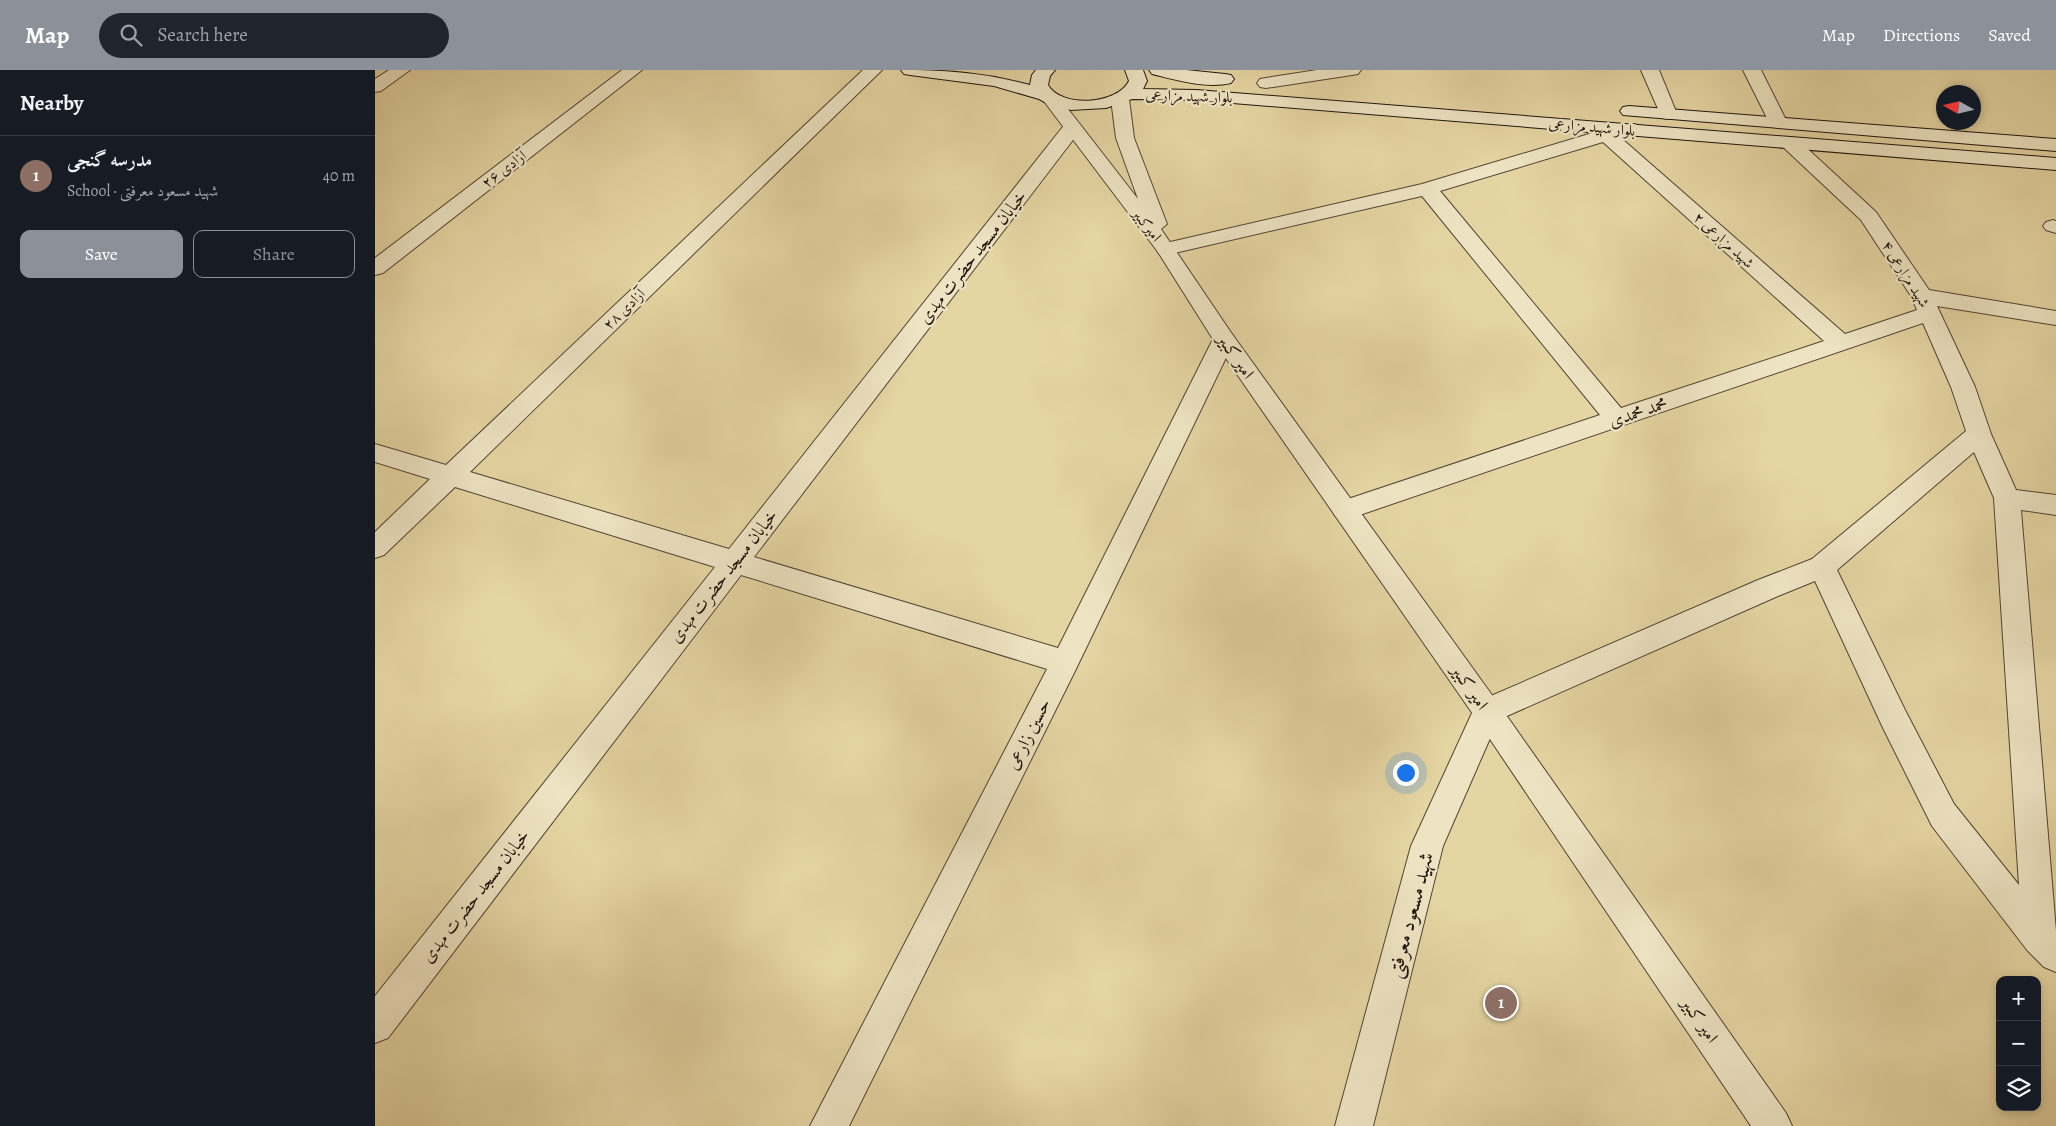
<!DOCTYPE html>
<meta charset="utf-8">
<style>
:root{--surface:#171b24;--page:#20242c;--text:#f1f3f6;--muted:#9ea1a6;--line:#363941;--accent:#8c9099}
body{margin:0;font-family:Alegreya,Amiri,serif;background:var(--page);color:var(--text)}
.controls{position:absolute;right:15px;bottom:15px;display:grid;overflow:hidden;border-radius:10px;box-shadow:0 2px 8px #0003}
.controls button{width:45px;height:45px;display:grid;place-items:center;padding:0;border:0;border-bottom:1px solid var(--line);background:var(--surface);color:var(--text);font:25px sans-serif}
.compass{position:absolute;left:1561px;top:15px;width:45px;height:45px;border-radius:50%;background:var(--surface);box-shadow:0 2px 8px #0003;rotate:278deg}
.you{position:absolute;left:1030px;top:702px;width:18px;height:18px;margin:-12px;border:4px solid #fff;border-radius:50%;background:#1a73e8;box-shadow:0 0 0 8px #1a73e833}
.badge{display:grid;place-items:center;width:32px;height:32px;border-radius:50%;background:var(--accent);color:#fff;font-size:16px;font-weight:700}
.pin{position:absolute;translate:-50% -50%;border:2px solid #fff;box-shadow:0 1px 5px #0006}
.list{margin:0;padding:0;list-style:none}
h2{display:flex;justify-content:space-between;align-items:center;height:65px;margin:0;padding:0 20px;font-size:21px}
h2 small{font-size:16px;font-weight:400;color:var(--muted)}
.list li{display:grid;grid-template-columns:32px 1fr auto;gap:15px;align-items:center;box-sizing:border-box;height:80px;padding:0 20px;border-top:1px solid var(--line)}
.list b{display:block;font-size:19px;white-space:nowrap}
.list p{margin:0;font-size:16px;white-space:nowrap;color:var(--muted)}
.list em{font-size:16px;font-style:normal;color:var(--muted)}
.actions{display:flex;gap:10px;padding:15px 20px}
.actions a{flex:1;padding:11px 0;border:1px solid var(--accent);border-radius:10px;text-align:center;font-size:18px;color:var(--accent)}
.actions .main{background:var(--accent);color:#fff}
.icon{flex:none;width:28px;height:28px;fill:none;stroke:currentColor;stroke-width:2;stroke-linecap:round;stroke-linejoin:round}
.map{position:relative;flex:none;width:1681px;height:1056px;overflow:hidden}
header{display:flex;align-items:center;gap:30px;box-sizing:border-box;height:70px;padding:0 25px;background:var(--accent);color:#fff}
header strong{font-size:24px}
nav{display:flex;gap:28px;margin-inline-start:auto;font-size:18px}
.search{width:350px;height:45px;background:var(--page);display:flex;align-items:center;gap:12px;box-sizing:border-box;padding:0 18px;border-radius:28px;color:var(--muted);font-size:19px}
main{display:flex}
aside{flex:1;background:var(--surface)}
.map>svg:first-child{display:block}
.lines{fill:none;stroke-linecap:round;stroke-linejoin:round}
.minor-casing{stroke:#524432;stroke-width:2}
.tertiary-casing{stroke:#524432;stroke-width:2}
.secondary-casing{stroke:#21140d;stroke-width:2}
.minor{fill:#eee4c3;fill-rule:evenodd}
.tertiary{fill:#eee4c3;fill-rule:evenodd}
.secondary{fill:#eee4c3;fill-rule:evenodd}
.labels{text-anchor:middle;stroke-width:4.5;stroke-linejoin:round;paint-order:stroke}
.far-street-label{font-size:15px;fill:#21140d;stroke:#eee4c3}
.street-label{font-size:18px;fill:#21140d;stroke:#eee4c3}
.near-street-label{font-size:21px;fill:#21140d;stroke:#eee4c3}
</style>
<header>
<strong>Map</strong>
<div class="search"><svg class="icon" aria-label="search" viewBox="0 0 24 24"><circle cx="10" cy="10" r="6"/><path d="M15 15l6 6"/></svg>Search here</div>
<nav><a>Map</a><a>Directions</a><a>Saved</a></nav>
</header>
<main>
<aside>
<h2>Nearby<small></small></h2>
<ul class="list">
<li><span class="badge" style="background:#8d6e63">1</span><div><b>مدرسه گنجی</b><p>School · شهید مسعود معرفتی</p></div><em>40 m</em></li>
</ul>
<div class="actions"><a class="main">Save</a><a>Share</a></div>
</aside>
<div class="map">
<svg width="1681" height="1056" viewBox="0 0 1681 1056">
<rect width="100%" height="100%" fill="#e5d5a3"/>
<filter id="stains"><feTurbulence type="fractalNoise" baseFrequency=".004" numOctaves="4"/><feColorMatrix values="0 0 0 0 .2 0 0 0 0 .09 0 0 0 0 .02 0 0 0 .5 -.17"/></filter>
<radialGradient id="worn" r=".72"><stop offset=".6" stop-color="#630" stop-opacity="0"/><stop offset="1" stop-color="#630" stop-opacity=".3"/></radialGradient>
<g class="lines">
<defs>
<path id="minor" d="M 14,0 L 35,0 L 6,21 L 0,22 L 0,9 Z
M 247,0 L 267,0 L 8,203 L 0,205 L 0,188 Z
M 488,0 L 507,0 L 95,402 L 354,479 L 690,54 L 697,52 L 704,54 L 706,58 L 704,62 L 379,487 L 683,578 L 838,269 L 841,264 L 849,261 L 857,264 L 860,269 L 700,601 L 474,1056 L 435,1056 L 672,599 L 366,505 L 13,968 L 0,973 L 0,926 L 340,497 L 80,417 L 9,485 L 0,488 L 0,462 L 55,409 L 0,392 L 0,374 L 71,395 Z
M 942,0 L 986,0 L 983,4 L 977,5 L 891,18 L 885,17 L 882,13 L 885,9 L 891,8 Z
M 1266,0 L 1284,0 L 1302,44 L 1299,48 L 1293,49 L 1287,48 Z
M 1368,0 L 1386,0 L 1412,52 L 1410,56 L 1403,58 L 1396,56 Z
M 1259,54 L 1266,56 L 1268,60 L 1266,64 L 1246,68 L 1470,264 L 1542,240 L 1536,226 L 1486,150 L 1408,77 L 1406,73 L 1408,69 L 1415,67 L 1422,69 L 1501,142 L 1554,220 L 1681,241 L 1681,255 L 1562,236 L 1600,317 L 1616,364 L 1641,420 L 1681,425 L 1681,445 L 1646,440 L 1681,861 L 1681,902 L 1669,897 L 1652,880 L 1557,756 L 1508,658 L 1440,511 L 1403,526 L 1123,650 L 1068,776 L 998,1056 L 960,1056 L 1036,776 L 1102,632 L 1383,510 L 1437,489 L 1591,361 L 1576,317 L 1548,253 L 970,450 L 961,447 L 957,440 L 961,433 L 1225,345 L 1047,126 L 791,185 L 784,184 L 781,179 L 784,174 L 791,173 L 1047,114 L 1224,61 ZM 1228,72 L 1449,271 L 1246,338 L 1065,121 ZM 1599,382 L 1619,428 L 1644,815 L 1579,734 L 1530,640 L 1462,500 Z
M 1678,150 L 1681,151 L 1681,163 L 1671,160 L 1668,156 L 1671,152 Z"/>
<path id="tertiary" d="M 745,24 L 751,25 L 754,29 L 759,68 L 792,154 L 786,159 L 857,264 L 1122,632 L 1411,1043 L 1417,1056 L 1376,1056 L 1102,650 L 841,274 L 783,182 L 668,30 L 671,26 L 677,25 L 683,26 L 763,129 L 741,68 L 736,29 L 739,25 Z"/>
<path id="secondary" d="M 526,0 C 572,0 611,3 655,15 L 657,5 L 661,0 L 680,0 L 675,6 L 673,15 C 686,38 742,35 754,11 L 750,0 L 768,0 L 772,11 L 768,19 L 821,20 L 1681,88 L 1681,100 L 821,30 L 757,29 L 731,38 L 696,40 L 675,35 L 664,29 L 619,16 L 535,5 L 529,4 Z
M 774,0 L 811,0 L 850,4 L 856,5 L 859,9 L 856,13 C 832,19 801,10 777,4 Z
M 1254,36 L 1681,69 L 1681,81 L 1248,45 L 1245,41 L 1248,37 Z"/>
</defs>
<use href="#minor" class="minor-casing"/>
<use href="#tertiary" class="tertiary-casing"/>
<use href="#secondary" class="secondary-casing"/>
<use href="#minor" class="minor"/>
<use href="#tertiary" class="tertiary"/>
<use href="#secondary" class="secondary"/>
</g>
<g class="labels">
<g class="far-street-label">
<text transform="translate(814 26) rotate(2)" y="5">بلوار شهید مزارعی</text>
<text transform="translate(1217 57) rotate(5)" y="5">بلوار شهید مزارعی</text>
<text transform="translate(129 99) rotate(-37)" y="5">آزادی ۲۶</text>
<text transform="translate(772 155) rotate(52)" y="5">امیرکبیر</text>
<text transform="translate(1349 170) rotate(42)" y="5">شهید مزارعی ۲</text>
<text transform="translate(1531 204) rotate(58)" y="5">شهید مزارعی ۴</text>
<text transform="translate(249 239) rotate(-44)" y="5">آزادی ۲۸</text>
</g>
<g class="street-label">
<text transform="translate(597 187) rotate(-52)" y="6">خیابان مسجد حضرت مهدی</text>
<text transform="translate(861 286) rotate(55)" y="6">امیر کبیر</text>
<text transform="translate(1263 342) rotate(-19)" y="6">محمد محمدی</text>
<text transform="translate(348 506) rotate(-52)" y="6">خیابان مسجد حضرت مهدی</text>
<text transform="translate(1095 617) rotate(55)" y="6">امیر کبیر</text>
<text transform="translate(653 664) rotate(-63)" y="6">حسین زارعی</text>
<text transform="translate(100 826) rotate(-52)" y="6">خیابان مسجد حضرت مهدی</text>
<text transform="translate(1325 950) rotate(55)" y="6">امیر کبیر</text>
</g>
<g class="near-street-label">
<text transform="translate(1035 845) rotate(-75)" y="7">شهید مسعود معرفتی</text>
</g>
</g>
<rect width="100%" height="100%" filter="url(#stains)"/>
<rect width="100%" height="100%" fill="url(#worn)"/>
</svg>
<div class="controls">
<button>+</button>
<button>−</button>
<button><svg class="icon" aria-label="layers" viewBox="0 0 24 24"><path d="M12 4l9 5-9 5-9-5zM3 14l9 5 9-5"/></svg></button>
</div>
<svg class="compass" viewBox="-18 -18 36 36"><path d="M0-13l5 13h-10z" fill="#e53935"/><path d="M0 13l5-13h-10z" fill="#9ea1a6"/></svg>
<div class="you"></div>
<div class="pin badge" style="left:1126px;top:933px;background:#8d6e63">1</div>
</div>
</main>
